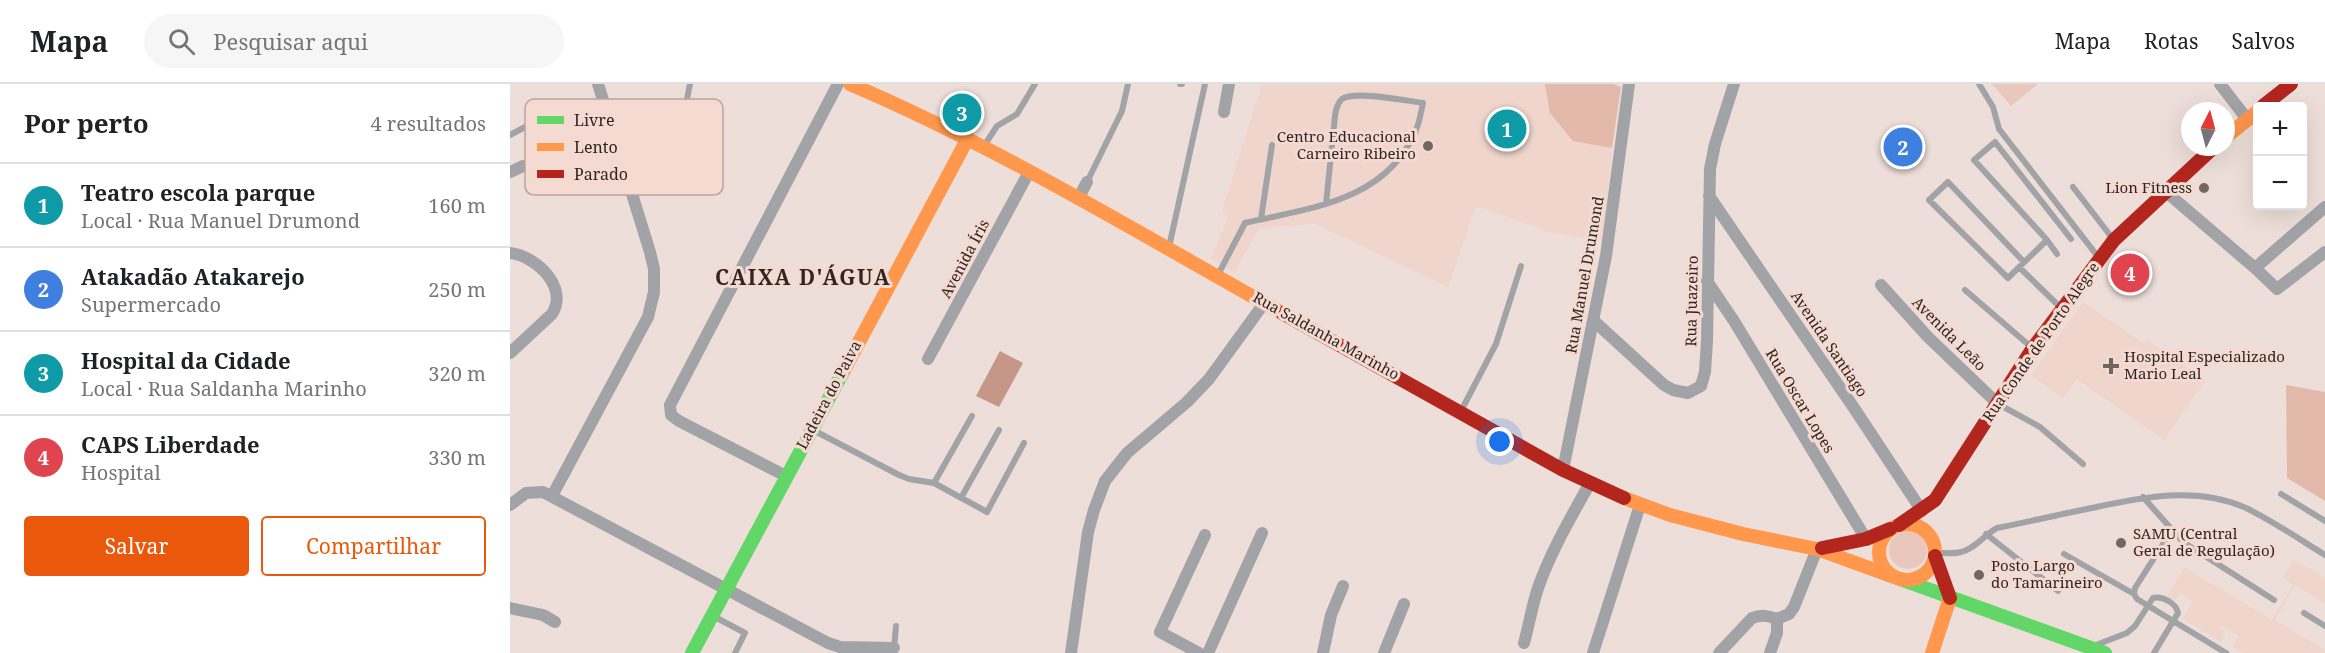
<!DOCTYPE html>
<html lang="pt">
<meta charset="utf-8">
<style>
:root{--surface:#fff;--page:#f6f6f6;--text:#202124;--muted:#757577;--line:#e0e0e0;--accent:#ea580c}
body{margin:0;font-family:"Noto Serif",serif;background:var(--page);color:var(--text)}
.controls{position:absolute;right:18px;top:18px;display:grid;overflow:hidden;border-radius:6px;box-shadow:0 6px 24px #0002}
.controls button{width:54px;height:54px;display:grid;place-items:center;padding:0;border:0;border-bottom:2px solid var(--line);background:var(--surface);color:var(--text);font:30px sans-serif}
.compass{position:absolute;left:1671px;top:18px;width:54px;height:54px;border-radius:50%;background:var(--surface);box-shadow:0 6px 24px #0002;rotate:6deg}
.you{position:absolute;left:990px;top:358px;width:21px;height:21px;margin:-15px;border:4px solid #fff;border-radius:50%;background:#1a73e8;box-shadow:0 0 0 9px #1a73e833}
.badge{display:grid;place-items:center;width:39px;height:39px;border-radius:50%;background:var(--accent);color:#fff;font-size:20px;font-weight:700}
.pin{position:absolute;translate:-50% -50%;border:3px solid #fff;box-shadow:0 2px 6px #0006}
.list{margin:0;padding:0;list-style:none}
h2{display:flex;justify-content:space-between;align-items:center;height:78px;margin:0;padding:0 24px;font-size:26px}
h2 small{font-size:20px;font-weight:400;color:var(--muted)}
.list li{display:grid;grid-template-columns:39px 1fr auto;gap:18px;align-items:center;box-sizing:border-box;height:84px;padding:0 24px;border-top:2px solid var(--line)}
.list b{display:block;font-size:22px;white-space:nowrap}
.list p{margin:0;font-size:20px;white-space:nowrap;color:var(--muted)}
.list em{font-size:20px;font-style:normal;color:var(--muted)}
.actions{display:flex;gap:12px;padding:18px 24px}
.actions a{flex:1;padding:14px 0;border:2px solid var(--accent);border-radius:6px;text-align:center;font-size:21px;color:var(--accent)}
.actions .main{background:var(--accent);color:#fff}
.icon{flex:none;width:33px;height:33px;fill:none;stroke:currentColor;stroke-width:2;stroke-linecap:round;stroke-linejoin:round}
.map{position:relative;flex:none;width:1815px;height:569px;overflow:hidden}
header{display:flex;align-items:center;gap:36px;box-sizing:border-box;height:84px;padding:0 30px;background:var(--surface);border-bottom:2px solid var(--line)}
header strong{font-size:28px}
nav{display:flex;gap:33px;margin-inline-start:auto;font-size:21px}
.search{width:420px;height:54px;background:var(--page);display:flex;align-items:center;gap:15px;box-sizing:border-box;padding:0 21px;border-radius:33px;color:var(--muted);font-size:22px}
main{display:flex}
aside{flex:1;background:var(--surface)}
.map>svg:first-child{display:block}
.built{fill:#efd5cc}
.green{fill:#e9c7bc}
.forest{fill:#e3b9ab}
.water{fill:#c69788}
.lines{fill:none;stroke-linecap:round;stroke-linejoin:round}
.lane{stroke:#a2a3a7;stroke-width:6}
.street{stroke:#a2a3a7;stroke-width:12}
.fast{stroke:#63d668;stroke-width:14}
.slow{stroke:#ff974d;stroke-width:14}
.jam{stroke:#b3261e;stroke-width:14}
.poi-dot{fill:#726663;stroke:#f5dad1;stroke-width:2}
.labels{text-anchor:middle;stroke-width:6;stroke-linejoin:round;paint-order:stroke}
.poi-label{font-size:15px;fill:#302623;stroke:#f5dad1;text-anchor:start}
.street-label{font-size:15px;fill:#302623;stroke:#f5dad1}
.district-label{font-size:21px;font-weight:bold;letter-spacing:1.5px;fill:#302623;stroke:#f5dad1}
.key{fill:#f5dad1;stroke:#baa49d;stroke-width:1.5}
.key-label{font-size:16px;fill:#302623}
</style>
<header>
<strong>Mapa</strong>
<div class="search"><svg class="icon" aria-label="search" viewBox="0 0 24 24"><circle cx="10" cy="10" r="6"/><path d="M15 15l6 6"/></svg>Pesquisar aqui</div>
<nav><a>Mapa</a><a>Rotas</a><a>Salvos</a></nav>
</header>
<main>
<aside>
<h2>Por perto<small>4 resultados</small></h2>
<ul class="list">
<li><span class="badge" style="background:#0f9aa8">1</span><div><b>Teatro escola parque</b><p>Local · Rua Manuel Drumond</p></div><em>160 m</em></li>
<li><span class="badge" style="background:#3f7fe0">2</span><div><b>Atakadão Atakarejo</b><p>Supermercado</p></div><em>250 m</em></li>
<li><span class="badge" style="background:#0f9aa8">3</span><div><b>Hospital da Cidade</b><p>Local · Rua Saldanha Marinho</p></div><em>320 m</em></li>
<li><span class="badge" style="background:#e0444e">4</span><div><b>CAPS Liberdade</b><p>Hospital</p></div><em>330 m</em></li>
</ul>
<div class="actions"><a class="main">Salvar</a><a>Compartilhar</a></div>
</aside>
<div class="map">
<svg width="1815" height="569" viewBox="0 0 1815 569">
<rect width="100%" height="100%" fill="#edded9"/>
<path class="built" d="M 752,0 L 1109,0 L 1093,157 L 1040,148 L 966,122 L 938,203 L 806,140 L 750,144 L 724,188 L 701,174 L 718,134 L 712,127 Z
M 1573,218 L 1634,260 L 1637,256 L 1695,297 L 1654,356 L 1567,295 L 1553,314 L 1521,291 Z
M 1784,476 L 1815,494 L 1815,519 L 1785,501 L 1765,536 L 1815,566 L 1815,569 L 1733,569 L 1723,563 L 1729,552 L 1711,541 L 1709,545 L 1716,549 L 1711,558 L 1673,535 L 1683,517 L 1669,509 L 1665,517 L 1657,512 L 1674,483 L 1762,536 L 1783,501 L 1773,494 Z"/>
<path class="green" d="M 1482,0 L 1528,0 L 1501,22 Z
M1379 466a19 19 0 1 1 38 0a19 19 0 1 1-38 0Z"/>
<path class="forest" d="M 1035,0 L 1103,0 L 1111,3 L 1102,64 L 1063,57 L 1040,29 Z
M 1776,301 L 1815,308 L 1815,417 L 1777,394 Z"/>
<path class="water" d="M 490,267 L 513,279 L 489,323 L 466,312 Z"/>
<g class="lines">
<path class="lane" d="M 670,0 L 672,0
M 1469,0 L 1483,23 L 1489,45 L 1589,174
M 0,51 L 17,42
M 168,60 L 180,0
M 474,62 L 487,42 L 507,30 L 525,0
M 577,98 L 612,27 L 618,0
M 1563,103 L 1603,155
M 751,135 L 762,61
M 659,163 L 695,0
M 1547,170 L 1537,156 L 1464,76 L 1485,58 L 1561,155
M 1514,178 L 1438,98 L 1419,116 L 1498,194 L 1537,156
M 1509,183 L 1551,224
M 709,189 L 735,139 C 800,124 877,117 906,46 C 910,37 911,27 913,19 C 898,17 844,6 832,15 C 827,19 826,26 825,32 L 816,120
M 1455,206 L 1520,262
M 1490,321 L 1530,343 L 1573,380
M 951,327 L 986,260 L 1011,182
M 303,346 L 389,391 L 399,395 L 424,399 L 477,428 L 514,359
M 424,399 L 462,332
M 1771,410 L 1815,437
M 1633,413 L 1673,458 L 1764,516
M 451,414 L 489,346
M 1662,446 L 1625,504 L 1624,510 L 1627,515 L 1716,569
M 1476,450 L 1548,507
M 1427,469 C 1435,469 1444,470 1451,468 C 1465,465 1475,450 1487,444 C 1517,438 1547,431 1577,425 C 1629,414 1685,401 1736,424 C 1763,437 1789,455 1815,471
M 1554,470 L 1624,510
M 1794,529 L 1815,542
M 205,533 L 235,549 L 225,569
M 1586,561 L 1617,549 L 1625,542 L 1643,514 C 1653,512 1666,519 1668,529 L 1644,569
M 384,564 L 386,542"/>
<path class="street" d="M 1710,0 L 1737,35
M 714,28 L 719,0
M 0,88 L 13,82
M 1655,107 L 1745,184 L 1815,123
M 1199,112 L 1344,324 L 1412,427
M 568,115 L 577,98
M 0,169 C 26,172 59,203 42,230 L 0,269
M 1745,184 L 1767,205 L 1815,168
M 1197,197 L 1224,237 L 1356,455
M 1371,201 L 1418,253 L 1487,319
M 1084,237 L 1154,301 L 1163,306 L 1178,309 L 1191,302 L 1195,288 L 1197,257 L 1200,85 L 1205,60 L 1224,0
M 418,275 L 519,88
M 1053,386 L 1096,172 L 1119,0
M 276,392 L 169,337 L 161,331 L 160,321 L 328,0
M 42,412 L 138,233 L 144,208 L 144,185 L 140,168 L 88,0
M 0,421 L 16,409 L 33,408 L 318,559 L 330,563 L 384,564
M 0,524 L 33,531 L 45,538
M 1267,535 L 1279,530 L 1284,523 L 1307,465
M 1014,559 C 1019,541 1022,522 1028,504 C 1041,467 1061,433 1080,399
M 561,569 L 578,448 L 584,426 L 595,397 L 617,369 L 677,318 L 699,295 L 755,218
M 689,569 L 650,548 L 695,451
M 698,569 L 752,449
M 813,569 L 821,531 L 833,502
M 874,569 L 894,520
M 1083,569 L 1130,421
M 1209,569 L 1242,534 C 1252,530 1258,532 1267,535
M 1260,569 L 1267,549 L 1267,535"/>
<path class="fast" d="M 1390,495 L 1595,569
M 182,569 L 333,288"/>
<path class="slow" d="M 340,0 C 490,64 630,150 772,229
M 1716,53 L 1748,27
M 333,288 L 458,54
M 1114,414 L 1160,431 L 1233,450 L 1307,465 L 1384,493
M1369 468a28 28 0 1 1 56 0a28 28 0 1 1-56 0Z
M 1422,569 L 1440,514"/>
<path class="jam" d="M 1753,22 L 1781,0
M 772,229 L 1053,386 L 1114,414
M 1389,441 L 1425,416 L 1523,264 L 1604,156 L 1704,63
M 1312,464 L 1356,455 L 1380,445
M 1425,472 L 1440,514"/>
</g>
<g class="poi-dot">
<circle cx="918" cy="62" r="6"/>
<circle cx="1694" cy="104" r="6"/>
<path d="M1598 273h6v6h6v6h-6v6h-6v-6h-6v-6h6z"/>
<circle cx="1611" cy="459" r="6"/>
<circle cx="1469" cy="491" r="6"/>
</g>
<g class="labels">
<g class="poi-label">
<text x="906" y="58" text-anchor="end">Centro Educacional<tspan x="906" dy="17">Carneiro Ribeiro</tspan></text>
<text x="1682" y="109" text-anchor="end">Lion Fitness</text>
<text x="1614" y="278">Hospital Especializado<tspan x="1614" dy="17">Mario Leal</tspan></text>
<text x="1623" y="455">SAMU (Central<tspan x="1623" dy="17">Geral de Regulação)</tspan></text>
<text x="1481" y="487">Posto Largo<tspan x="1481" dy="17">do Tamarineiro</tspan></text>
</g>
<g class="street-label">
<text transform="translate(455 175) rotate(-62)" y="5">Avenida Íris</text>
<text transform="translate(1075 191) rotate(-80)" y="5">Rua Manuel Drumond</text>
<text transform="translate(1182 217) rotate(-89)" y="5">Rua Juazeiro</text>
<text transform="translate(1439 250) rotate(45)" y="5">Avenida Leão</text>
<text transform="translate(816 252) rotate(29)" y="5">Rua Saldanha Marinho</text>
<text transform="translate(1531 258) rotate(-55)" y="5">Rua Conde de Porto Alegre</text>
<text transform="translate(1319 260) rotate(56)" y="5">Avenida Santiago</text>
<text transform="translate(319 311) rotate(-62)" y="5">Ladeira do Paiva</text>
<text transform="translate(1290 317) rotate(59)" y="5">Rua Oscar Lopes</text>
</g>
<g class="district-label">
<text x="293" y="201">CAIXA D'ÁGUA</text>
</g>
</g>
<rect x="15" y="15" width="198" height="96" rx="9" class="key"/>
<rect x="27" y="32" width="27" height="8" fill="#63d668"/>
<rect x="27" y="59" width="27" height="8" fill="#ff974d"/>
<rect x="27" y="86" width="27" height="8" fill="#b3261e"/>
<g class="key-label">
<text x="64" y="42">Livre</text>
<text x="64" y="69">Lento</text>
<text x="64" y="96">Parado</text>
</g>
</svg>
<div class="controls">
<button>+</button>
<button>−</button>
</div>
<svg class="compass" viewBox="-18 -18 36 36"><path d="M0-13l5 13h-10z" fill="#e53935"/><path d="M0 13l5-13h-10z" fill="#757577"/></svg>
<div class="you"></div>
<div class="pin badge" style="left:997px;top:45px;background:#0f9aa8">1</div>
<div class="pin badge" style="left:1393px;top:63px;background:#3f7fe0">2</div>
<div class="pin badge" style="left:452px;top:29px;background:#0f9aa8">3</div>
<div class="pin badge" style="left:1620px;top:189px;background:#e0444e">4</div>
</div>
</main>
